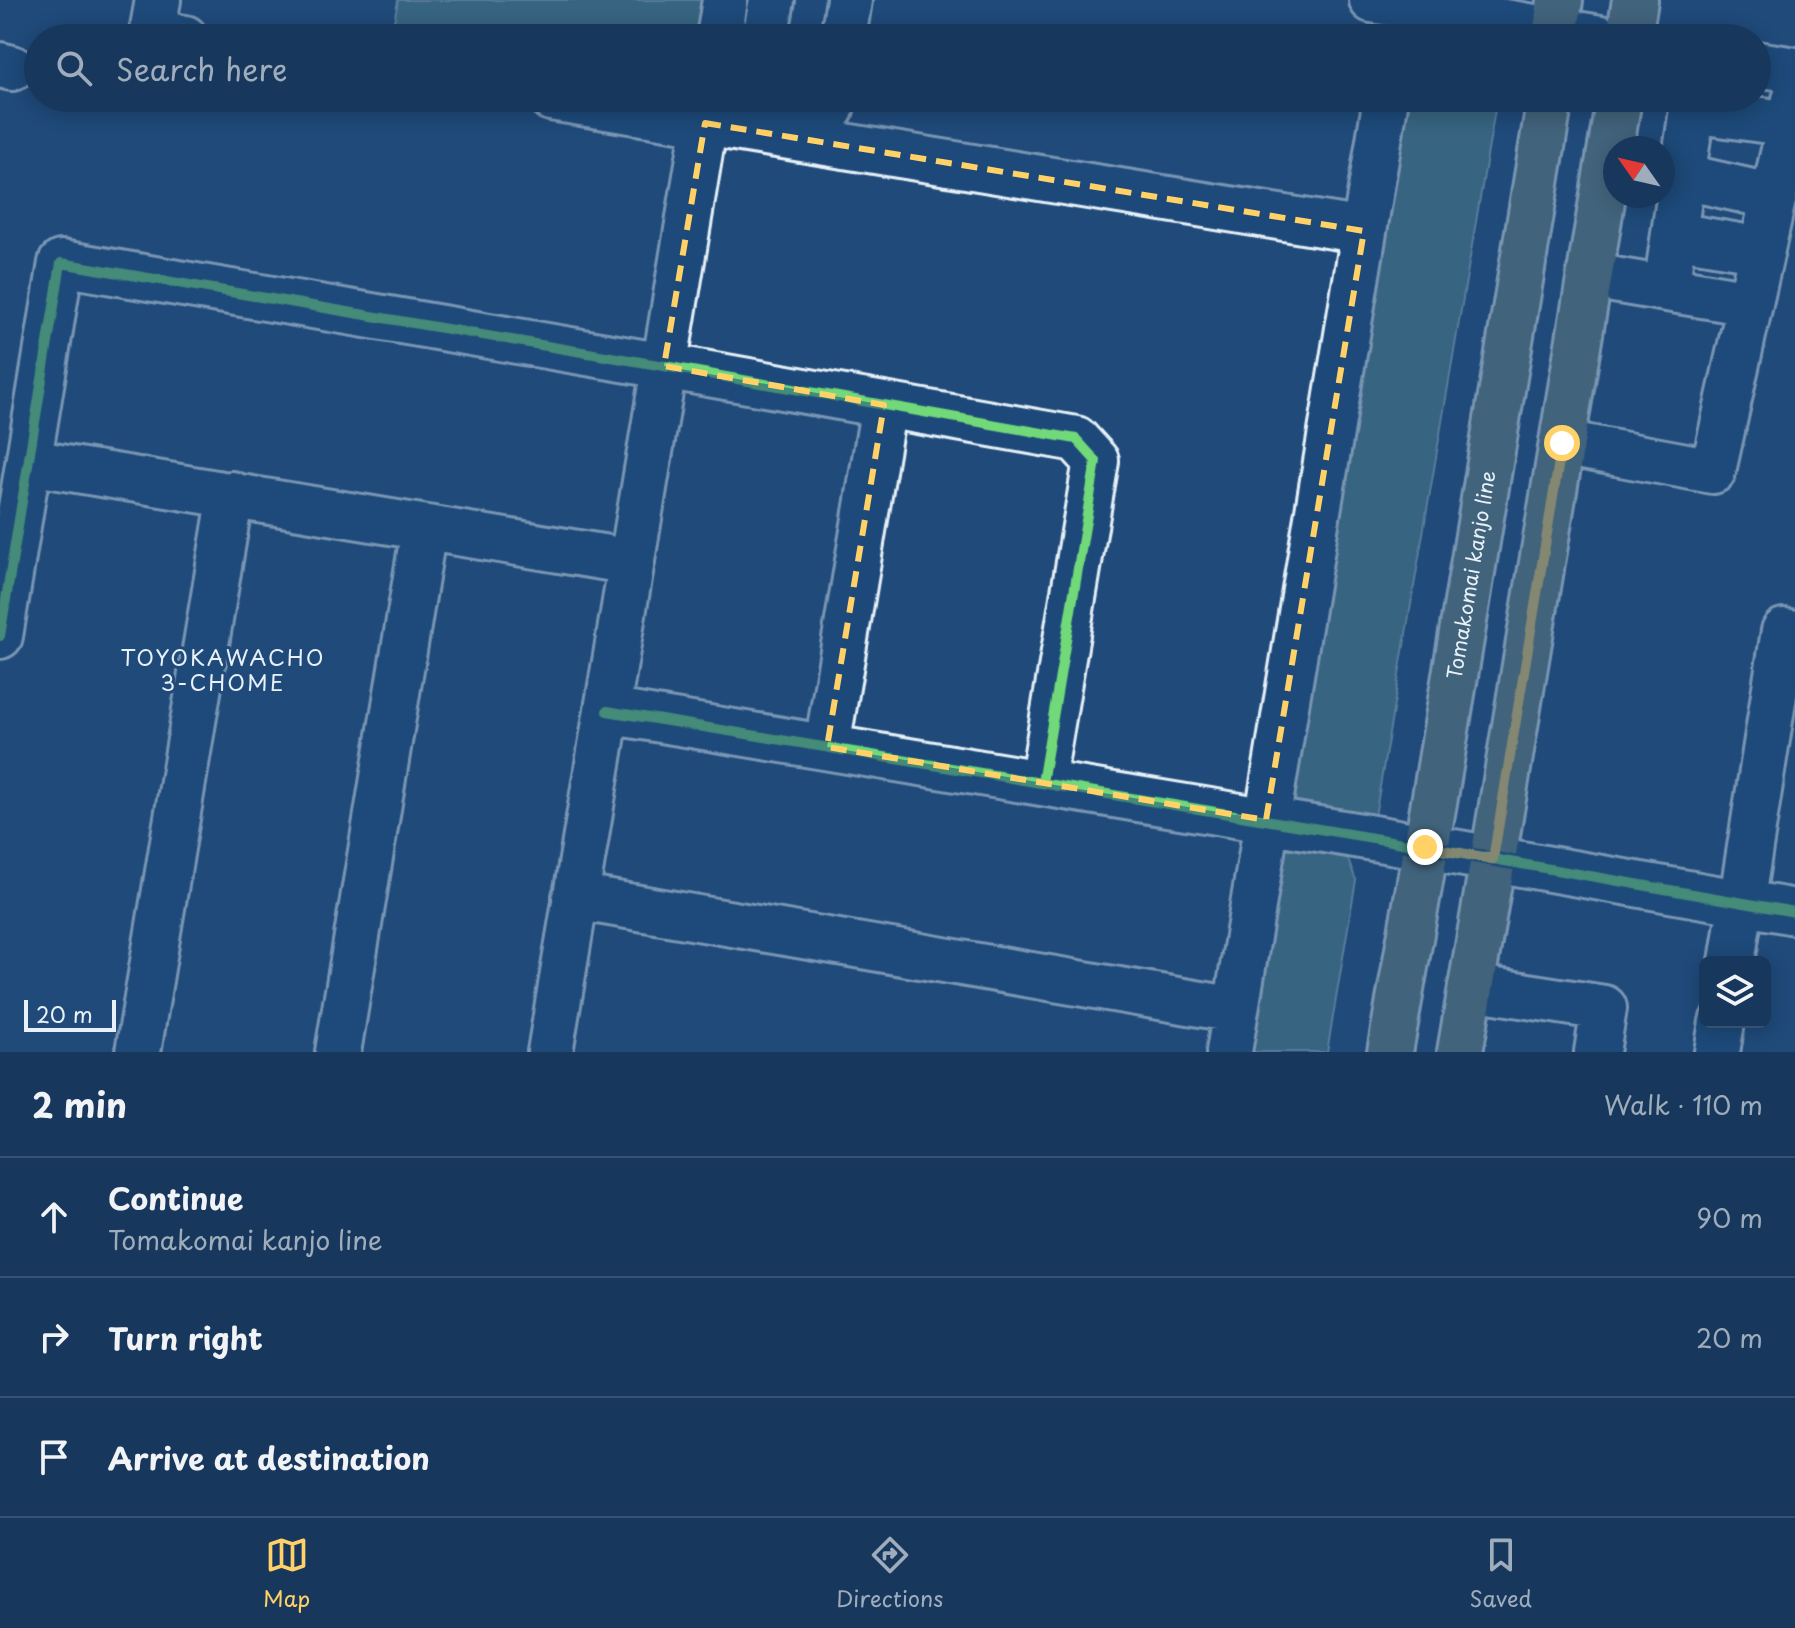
<!DOCTYPE html>
<meta charset="utf-8">
<style>
:root{--surface:#17385c;--page:#203f62;--text:#f1f3f6;--muted:#9eacbb;--line:#365272;--accent:#ffd166}
body{margin:0;font-family:"Playpen Sans",sans-serif;background:var(--page);color:var(--text)}
.controls{position:absolute;right:24px;bottom:24px;display:grid;overflow:hidden;border-radius:12px;box-shadow:0 4px 20px #0003}
.controls button{width:72px;height:72px;display:grid;place-items:center;padding:0;border:0;border-bottom:2px solid var(--line);background:var(--surface);color:var(--text);font:40px sans-serif}
.compass{position:absolute;left:1603px;top:136px;width:72px;height:72px;border-radius:50%;background:var(--surface);box-shadow:0 4px 20px #0003;rotate:304deg}
.scale{position:absolute;left:24px;bottom:20px;width:92px;box-sizing:border-box;padding-left:8px;border:4px solid #e8f1f8;border-top:0;font-size:22px;line-height:28px;white-space:nowrap;color:#e8f1f8;-webkit-text-stroke:6px #1f4a7a;paint-order:stroke}
.stop{position:absolute;width:24px;height:24px;margin:-18px;border:6px solid #ffd166;border-radius:50%;background:#fff}
.stop.end{background:#ffd166;border-color:#fff;box-shadow:0 2px 8px #0008}
.list{margin:0;padding:0;list-style:none}
h2{display:flex;justify-content:space-between;align-items:center;height:104px;margin:0;padding:0 32px;font-size:34px}
h2 small{font-size:26px;font-weight:400;color:var(--muted)}
.list li{display:grid;grid-template-columns:52px 1fr auto;gap:24px;align-items:center;box-sizing:border-box;height:120px;padding:0 32px;border-top:2px solid var(--line)}
.list b{display:block;font-size:30px;white-space:nowrap}
.list p{margin:0;font-size:26px;white-space:nowrap;color:var(--muted)}
.list em{font-size:26px;font-style:normal;color:var(--muted)}
.icon{flex:none;width:44px;height:44px;fill:none;stroke:currentColor;stroke-width:2;stroke-linecap:round;stroke-linejoin:round}
.map{position:relative;flex:none;width:1795px;height:1052px;overflow:hidden}
.search{position:absolute;background:var(--surface);box-shadow:0 4px 20px #0003;left:24px;right:24px;top:24px;height:88px;display:flex;align-items:center;gap:20px;box-sizing:border-box;padding:0 28px;border-radius:44px;color:var(--muted);font-size:30px}
.sheet{height:464px;background:var(--surface)}
nav{display:flex;justify-content:space-around;align-items:center;box-sizing:border-box;height:112px;border-top:2px solid var(--line);background:var(--surface);font-size:22px;color:var(--muted)}
nav a{display:grid;justify-items:center;gap:4px}
nav .on{color:var(--accent)}
.map>svg:first-child{display:block}
.green{fill:#57838b;stroke:#a0bac2;stroke-width:2}
.lines{fill:none;stroke-linecap:round;stroke-linejoin:round}
.minor-casing{stroke:#e8f1f8;stroke-width:50}
.major-casing{stroke:#e8f1f8;stroke-width:50}
.minor{stroke:#1f4a7a;stroke-width:44}
.major{stroke:#6a807c;stroke-width:44}
.cycleway-casing{stroke:#1f4a7a;stroke-width:15}
.cycleway{stroke:#71d979;stroke-width:10}
.route{stroke:#ffd166;stroke-width:10}
.marked{fill:none;stroke:#ffd166;stroke-width:6;stroke-dasharray:16 10;stroke-linejoin:round}
.labels{text-anchor:middle;stroke-width:6;stroke-linejoin:round;paint-order:stroke}
.street-label{font-size:20px;fill:#e8f1f8;stroke:#1f4a7a}
.neighbourhood-label{font-size:22px;letter-spacing:2px;fill:#e8f1f8;stroke:#1f4a7a}
</style>
<div class="map">
<svg width="1795" height="1052" viewBox="0 0 1795 1052">
<rect width="100%" height="100%" fill="#1f4a7a"/>
<filter id="ink" filterUnits="userSpaceOnUse"><feTurbulence type="fractalNoise" baseFrequency=".0125" numOctaves="2"/><feDisplacementMap in="SourceGraphic" scale="16" xChannelSelector="R" yChannelSelector="G"/><feConvolveMatrix kernelMatrix="1 2 1 2 8 2 1 2 1" color-interpolation-filters="sRGB"/></filter>
<g filter="url(#ink)">
<path class="green" d="M 398,0 L 703,0 L 697,38 L 391,38 Z
M 1405,98 L 1497,98 L 1375,816 L 1290,801 Z
M 1282,848 L 1347,857 L 1356,880 L 1327,1052 L 1247,1052 Z"/>
<g class="lines">
<defs>
<path id="minor" d="M 158,0 L 152,33 L 185,38
M 1372,0 L 1600,38
M 719,38 L 725,0
M 765,38 L 772,0
M 843,38 L 849,0
M 1757,64 L 1795,70
M 0,65 L 12,68
M 551,98 L 1364,231
M 766,98 L 831,109
M 1663,172 L 1774,197
M 1674,235 L 1762,250
M 1590,276 L 1750,303
M 1666,289 L 1692,110 L 1790,124
M 1562,443 L 1713,471 L 1795,100
M 29,462 C 230,494 431,530 632,562
M 0,636 L 61,263 L 664,366 L 1076,439 L 1096,461 L 1042,783
M 607,711 L 1385,840 L 1795,912
M 827,747 L 884,405
M 575,897 L 1236,1010
M 1732,962 L 1784,631 L 1795,633
M 1471,987 L 1604,1008 L 1597,1052
M 138,1052 L 231,494
M 338,1052 L 424,529
M 550,1052 L 709,98
M 1229,1052 L 1386,98
M 1717,1052 L 1722,1022"/>
<g id="major">
<path d="M 1555,38 L 1560,0"/>
<path d="M 1629,38 L 1635,0"/>
<path id="s1" d="M 1390,1052 L 1436,791 L 1550,98"/>
<path d="M 1460,1052 L 1493,859 L 1619,98"/>
</g>
</defs>
<use href="#minor" class="minor-casing"/>
<use href="#major" class="major-casing"/>
<use href="#minor" class="minor"/>
<use href="#major" class="major"/>
<defs>
<path id="cycleway" d="M 0,636 L 61,263 L 664,366 L 1076,439 L 1096,461 L 1042,783
M 607,711 L 1385,840 L 1795,912"/>
</defs>
<use href="#cycleway" class="cycleway-casing"/>
<use href="#cycleway" class="cycleway"/>
</g>
</g>
<g class="lines" filter="url(#ink)">
<path class="route" d="M 1425,847 L 1493,859 L 1562,443"/>
</g>
<path d="M0 0H1795V1052H0ZM 705,123 L 1364,231 L 1266,820 L 827,747 L 884,405 L 664,366 Z" fill="#1f4a7a" fill-opacity=".55" fill-rule="evenodd"/>
<path class="marked" d="M 705,123 L 1364,231 L 1266,820 L 827,747 L 884,405 L 664,366 Z"/>
<g class="labels">
<g class="street-label">
<text dy="7" stroke="none"><textPath href="#s1" startOffset="484">Tomakomai kanjo line</textPath></text>
</g>
<g class="neighbourhood-label">
<text x="223" y="666">TOYOKAWACHO<tspan x="223" dy="25">3-CHOME</tspan></text>
</g>
</g>
</svg>
<div class="controls">
<button><svg class="icon" aria-label="layers" viewBox="0 0 24 24"><path d="M12 4l9 5-9 5-9-5zM3 14l9 5 9-5"/></svg></button>
</div>
<svg class="compass" viewBox="-18 -18 36 36"><path d="M0-13l5 13h-10z" fill="#e53935"/><path d="M0 13l5-13h-10z" fill="#9eacbb"/></svg>
<div class="scale">20 m</div>
<div class="stop" style="left:1562px;top:443px"></div>
<div class="stop end" style="left:1425px;top:847px"></div>
<div class="search"><svg class="icon" aria-label="search" viewBox="0 0 24 24"><circle cx="10" cy="10" r="6"/><path d="M15 15l6 6"/></svg>Search here</div>
</div>
<section class="sheet">
<h2>2 min<small>Walk · 110 m</small></h2>
<ul class="list">
<li><svg class="icon" aria-label="ahead" viewBox="0 0 24 24"><path d="M12 20V5M6 11l6-6 6 6"/></svg><div><b>Continue</b><p>Tomakomai kanjo line</p></div><em>90 m</em></li>
<li><svg class="icon" aria-label="right" viewBox="0 0 24 24"><path d="M7 20v-9h11M14 6l5 5-5 5"/></svg><div><b>Turn right</b></div><em>20 m</em></li>
<li><svg class="icon" aria-label="arrive" viewBox="0 0 24 24"><path d="M6 21V4h12l-3 4 3 4H6"/></svg><div><b>Arrive at destination</b></div></li>
</ul>
</section>
<nav>
<a class="on"><svg class="icon" aria-label="map" viewBox="0 0 24 24"><path d="M3 6l6-2 6 2 6-2v14l-6 2-6-2-6 2zM9 4v14M15 6v14"/></svg>Map</a>
<a><svg class="icon" aria-label="directions" viewBox="0 0 24 24"><path d="M12 3l9 9-9 9-9-9zM9 14v-3h6M13 9l2 2-2 2"/></svg>Directions</a>
<a><svg class="icon" aria-label="saved" viewBox="0 0 24 24"><path d="M7 4h10v16l-5-4-5 4z"/></svg>Saved</a>
</nav>
